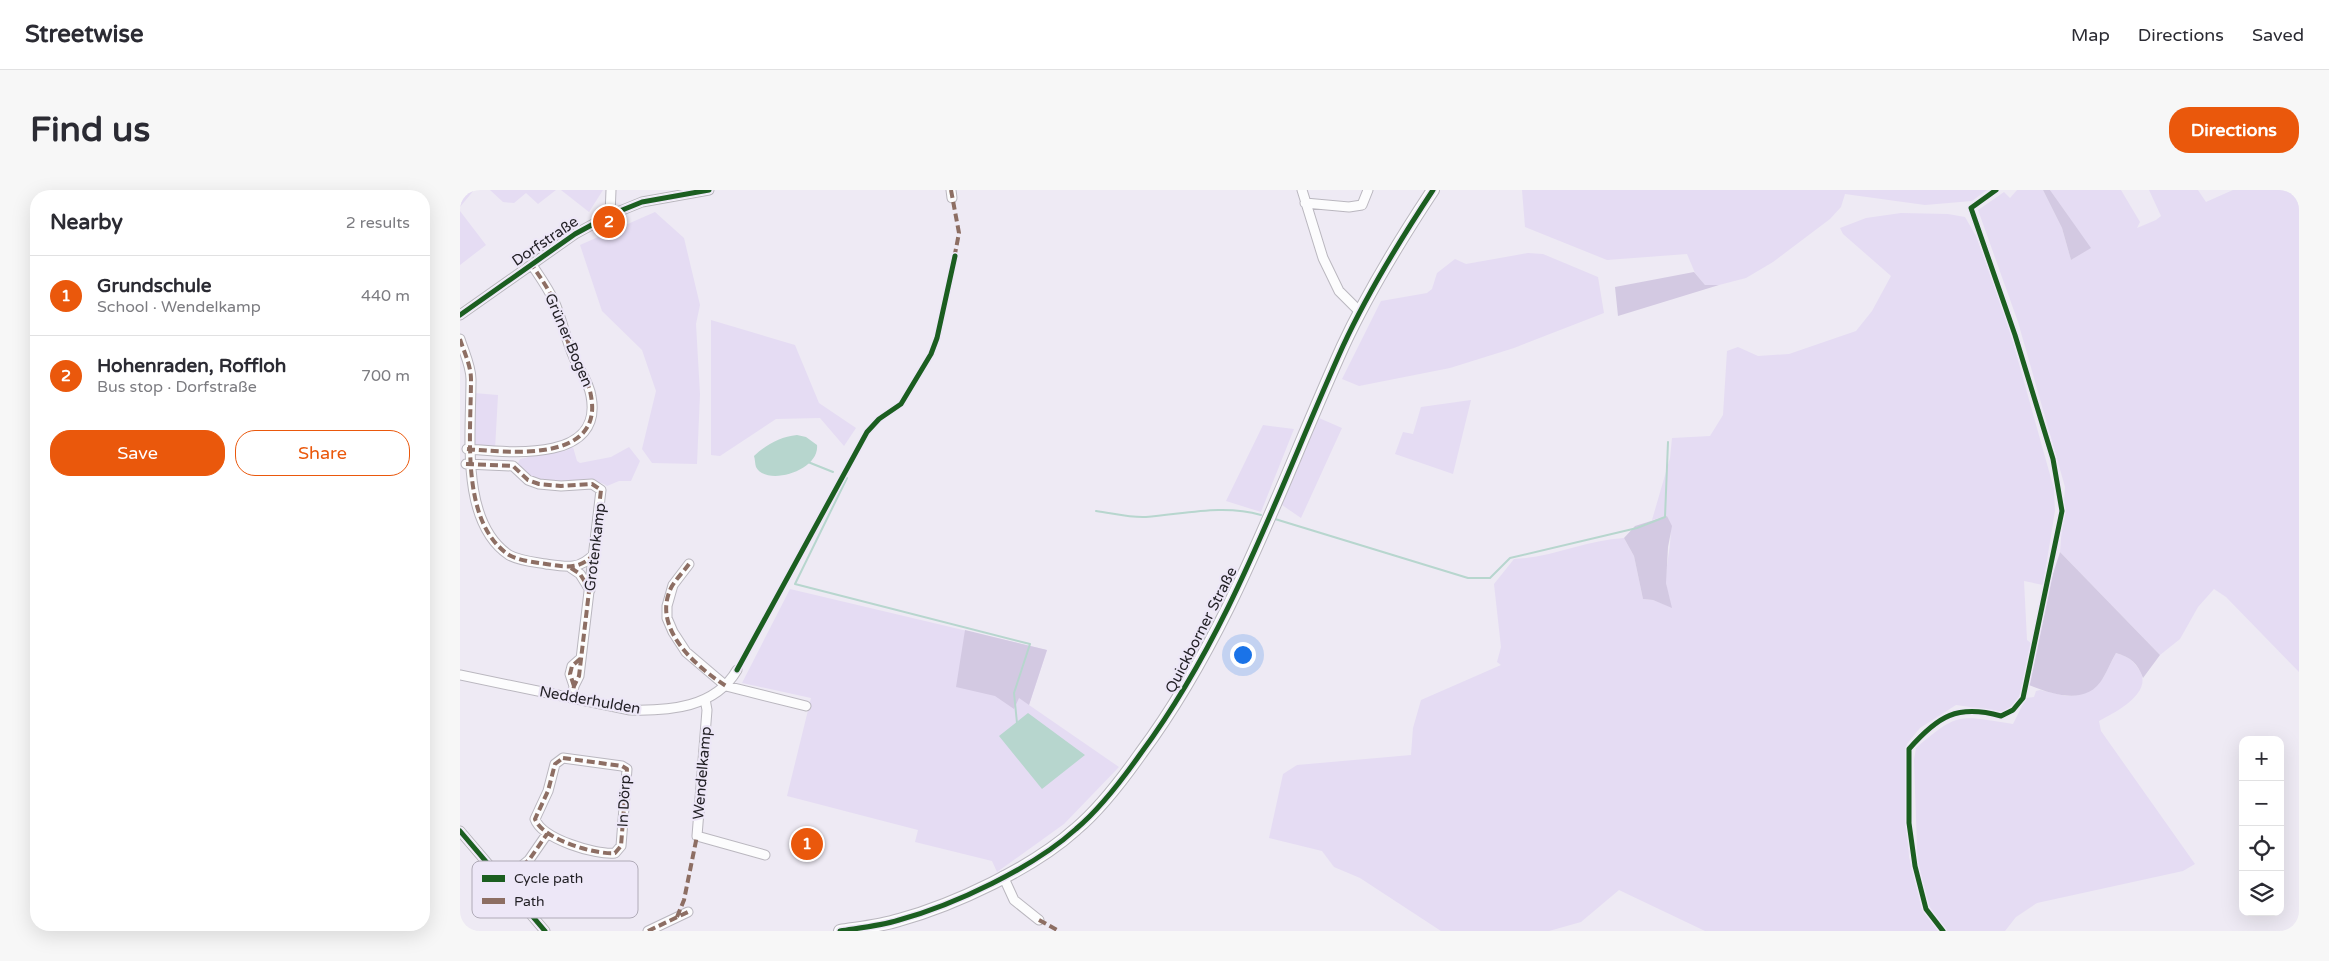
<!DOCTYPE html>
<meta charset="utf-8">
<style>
:root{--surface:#fff;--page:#f7f7f7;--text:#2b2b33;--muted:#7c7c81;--line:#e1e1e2;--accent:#ea580c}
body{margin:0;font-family:"Varela Round",sans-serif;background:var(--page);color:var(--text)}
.controls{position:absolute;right:15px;bottom:15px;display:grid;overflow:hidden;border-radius:10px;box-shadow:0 5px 20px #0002}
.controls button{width:45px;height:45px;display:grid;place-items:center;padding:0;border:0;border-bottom:1px solid var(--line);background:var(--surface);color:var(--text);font:25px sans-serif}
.you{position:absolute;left:782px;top:464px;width:18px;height:18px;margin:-12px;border:4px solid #fff;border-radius:50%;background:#1a73e8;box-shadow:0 0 0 8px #1a73e833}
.badge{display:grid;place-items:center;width:32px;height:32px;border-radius:50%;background:var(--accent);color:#fff;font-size:16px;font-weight:700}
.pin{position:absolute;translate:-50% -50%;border:2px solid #fff;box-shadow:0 1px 5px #0006}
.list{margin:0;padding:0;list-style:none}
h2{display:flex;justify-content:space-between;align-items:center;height:65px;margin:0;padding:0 20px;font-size:21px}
h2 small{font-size:16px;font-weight:400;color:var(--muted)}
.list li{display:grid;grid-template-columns:32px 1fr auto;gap:15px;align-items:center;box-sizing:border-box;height:80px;padding:0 20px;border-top:1px solid var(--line)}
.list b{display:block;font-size:19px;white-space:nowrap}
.list p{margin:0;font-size:16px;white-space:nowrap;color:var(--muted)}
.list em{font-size:16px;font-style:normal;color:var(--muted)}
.actions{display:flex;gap:10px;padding:15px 20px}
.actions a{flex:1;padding:11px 0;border:1px solid var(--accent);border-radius:20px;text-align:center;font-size:18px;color:var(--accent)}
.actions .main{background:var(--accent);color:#fff}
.icon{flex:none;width:28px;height:28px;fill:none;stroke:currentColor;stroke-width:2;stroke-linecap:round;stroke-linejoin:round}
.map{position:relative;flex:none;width:1839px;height:741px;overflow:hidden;border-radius:20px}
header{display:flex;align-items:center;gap:30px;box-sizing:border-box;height:70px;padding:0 25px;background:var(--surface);border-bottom:1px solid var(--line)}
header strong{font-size:24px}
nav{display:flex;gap:28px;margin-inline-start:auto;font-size:18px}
.intro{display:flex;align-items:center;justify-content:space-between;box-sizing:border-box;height:120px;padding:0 30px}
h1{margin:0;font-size:35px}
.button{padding:12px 22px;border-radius:20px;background:var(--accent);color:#fff;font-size:18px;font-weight:700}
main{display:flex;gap:30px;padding:0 30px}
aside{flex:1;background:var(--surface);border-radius:20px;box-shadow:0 5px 20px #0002}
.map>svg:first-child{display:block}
.green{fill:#e5dcf3}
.forest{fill:#d3c9e2}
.water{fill:#b7d6ce}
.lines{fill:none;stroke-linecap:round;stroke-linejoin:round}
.stream{stroke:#b7d6ce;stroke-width:2}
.minor-casing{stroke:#bab7bf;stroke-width:11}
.secondary-casing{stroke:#bab7bf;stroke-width:14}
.minor{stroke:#fcfcfd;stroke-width:9}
.secondary{stroke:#fcfcfd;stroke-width:12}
.quiet{stroke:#8d6e63;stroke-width:4;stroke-dasharray:8 4;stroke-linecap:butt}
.cycleway-casing{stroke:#ede7f7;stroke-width:8}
.cycleway{stroke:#1b5e20;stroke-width:5}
.labels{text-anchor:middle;stroke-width:4.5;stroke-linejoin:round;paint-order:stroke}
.street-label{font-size:15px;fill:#211f24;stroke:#ede7f7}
.key{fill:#ede7f7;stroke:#b0abb8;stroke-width:1}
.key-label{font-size:14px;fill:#211f24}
</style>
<header>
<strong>Streetwise</strong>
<nav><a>Map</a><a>Directions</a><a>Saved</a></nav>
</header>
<div class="intro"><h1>Find us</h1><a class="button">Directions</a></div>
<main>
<aside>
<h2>Nearby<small>2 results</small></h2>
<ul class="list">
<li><span class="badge">1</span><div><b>Grundschule</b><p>School · Wendelkamp</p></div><em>440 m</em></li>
<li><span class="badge">2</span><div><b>Hohenraden, Roffloh</b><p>Bus stop · Dorfstraße</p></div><em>700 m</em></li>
</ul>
<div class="actions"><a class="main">Save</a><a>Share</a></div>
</aside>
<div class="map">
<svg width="1839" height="741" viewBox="0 0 1839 741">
<rect width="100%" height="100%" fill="#eeeaf4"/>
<path class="green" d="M 0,0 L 14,0 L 0,17 Z
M 30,0 L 96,0 L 78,14 L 66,3 L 54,13 L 43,12 Z
M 101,0 L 143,0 L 129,22 Z
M 1062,0 L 1527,0 L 1512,11 L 1465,15 L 1385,4 L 1381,17 L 1370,29 L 1313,72 L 1286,88 L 1259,95 L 1245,95 L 1235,83 L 1227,64 L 1147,70 L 1065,37 Z
M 1557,0 L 1583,0 L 1602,38 L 1611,70 L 1630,58 L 1590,0 L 1661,0 L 1680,32 L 1677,38 L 1696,30 L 1701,26 L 1689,0 L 1738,0 L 1746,12 L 1773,0 L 1839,0 L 1839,482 L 1766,407 L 1754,399 L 1738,417 L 1720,449 L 1700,465 L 1600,362 L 1605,297 L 1558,132 L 1518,20 L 1544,2 L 1550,8 Z
M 0,21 L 26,55 L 0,75 Z
M 195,22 L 224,48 L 240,115 L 236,134 L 240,204 L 237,274 L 192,273 L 182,259 L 196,201 L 182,160 L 142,121 L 120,55 Z
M 1441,23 L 1488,24 L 1505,27 L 1516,46 L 1546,127 L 1594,299 L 1595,321 L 1583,395 L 1564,391 L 1567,450 L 1572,454 L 1558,512 L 1545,522 L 1496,515 L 1460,538 L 1447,554 L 1445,575 L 1449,667 L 1465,724 L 1480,741 L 1245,741 L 1159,700 L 1121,732 L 1089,741 L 981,741 L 900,688 L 874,677 L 862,661 L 809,648 L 823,584 L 837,575 L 951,565 L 953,538 L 961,510 L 1041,475 L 1037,472 L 1041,457 L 1034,394 L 1054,369 C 1091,368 1126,350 1164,348 L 1174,366 L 1183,409 L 1193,410 L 1211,417 C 1210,409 1207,401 1206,393 C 1205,371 1216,345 1207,326 L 1192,330 L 1210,268 L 1212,248 L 1250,246 L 1263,225 L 1267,161 L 1278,157 L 1298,166 L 1329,164 L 1396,141 L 1412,121 L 1431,86 L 1383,44 L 1380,38 L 1406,28 Z
M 1068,63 L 1083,64 L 1138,87 L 1144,123 L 1054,158 L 990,178 L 899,196 L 882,189 L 921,111 L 967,103 L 972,99 L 977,83 L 995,69 L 1006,74 Z
M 251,130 L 335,155 L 359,213 L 396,238 L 384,256 L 360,228 L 316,229 L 260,266 L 251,265 Z
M 14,203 L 38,205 L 35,259 L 12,257 Z
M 1011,210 L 993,284 L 935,264 L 943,242 L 953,244 L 961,217 Z
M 859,228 L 882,238 L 841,328 L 822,315 Z
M 803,235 L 834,239 L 801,322 L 766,311 Z
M 113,257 L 117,271 L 120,273 L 151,267 L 169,257 L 180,271 L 171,291 L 159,291 L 147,296 C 131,285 97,296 76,290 C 69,288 62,280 57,275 L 60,269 L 104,259 L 105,261 Z
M 330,399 L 587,460 L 569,515 L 659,577 L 604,634 L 537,682 L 532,671 L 455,652 L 458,640 L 327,606 L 351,508 L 282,493 Z
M 1656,463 C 1666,466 1672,469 1678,478 C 1696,502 1656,522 1639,531 L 1641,541 L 1735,674 L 1723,681 L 1577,713 L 1556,727 L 1545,741 L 1486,741 L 1465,710 L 1458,687 L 1454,570 L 1456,558 C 1499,521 1499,526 1553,534 L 1566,508 L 1574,507 L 1576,501 L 1580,500 L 1606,506 L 1620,505 L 1643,488 Z"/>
<path class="forest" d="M 1583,0 L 1590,0 L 1631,58 L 1611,70 L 1602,38 Z
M 1234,82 L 1245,95 L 1259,95 L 1158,126 L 1155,97 Z
M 1207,326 L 1212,336 L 1208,357 L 1206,393 L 1212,418 L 1193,410 L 1183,409 L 1174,366 L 1164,348 L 1175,336 Z
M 1600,362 L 1700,465 L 1683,488 C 1678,474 1671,467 1656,463 C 1651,471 1648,480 1643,488 C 1626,518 1589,503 1564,493 L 1575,439 Z
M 505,440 L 587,460 L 569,515 L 559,508 L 554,519 L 535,506 L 496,497 Z"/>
<path class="water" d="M 337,245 L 346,247 L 357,255 C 360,281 306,297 296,277 C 295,274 295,269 294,266 C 307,254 320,247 337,245 Z
M 568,523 L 625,565 L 582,599 L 539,546 Z"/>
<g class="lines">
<path class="stream" d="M 348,272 L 373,282
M 383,287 L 387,288 L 335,394 L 570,454 L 554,503 L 557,533
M 636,321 C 652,323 670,328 686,327 C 725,324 763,314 801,325
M 815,329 L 1008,388 L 1030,388 L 1050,368 L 1177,338 L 1205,327 L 1208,252"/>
<defs>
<path id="minor" d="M 491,0 L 492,8
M 842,0 L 863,68 L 879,101 L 900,122
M 845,13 L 889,17 L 902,15 L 908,0
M 150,25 L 151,0
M 0,125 L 115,44 L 150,25 L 182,12 L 249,0
M 0,149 C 4,162 11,176 11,189 C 11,245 0,332 49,365 C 60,371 74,372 86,374 C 106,377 120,380 134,364
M 7,259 C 46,262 144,274 131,206 C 129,192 120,181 114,168 C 106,150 102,129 94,111 C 88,98 80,87 72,75
M 6,274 L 53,276 L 68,290 L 79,294 L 101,296 L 132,294 L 141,300 L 119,486 L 114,496 L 112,507
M 229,374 L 213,395 L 207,416 L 207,428 L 213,442 L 226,462 L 266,496 L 346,516
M 111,378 L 120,384 L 130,400
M 0,485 L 170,520 C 209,521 255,518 277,480
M 114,496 L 110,484 L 112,476 L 121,468
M 245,509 L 247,520 L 237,646 L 305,665
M 103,568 L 162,576 L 167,579 L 161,656 L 155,663 C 135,665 82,649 75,629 L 88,601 L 95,574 Z
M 0,641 L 85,741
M 543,686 L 554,710 L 579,730
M 43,691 L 69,670 L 87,644
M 188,741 L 228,722"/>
<path id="secondary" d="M 380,741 C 399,738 420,736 439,730 C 494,715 573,678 616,639 C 641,618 662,590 681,563 C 772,440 820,295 883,156 C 908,102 940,50 973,0"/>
</defs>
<use href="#minor" class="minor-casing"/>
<use href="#secondary" class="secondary-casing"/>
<use href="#minor" class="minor"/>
<use href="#secondary" class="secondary"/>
<path class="quiet" d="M 491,0 L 499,43 L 494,69
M 0,149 C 4,162 11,176 11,189 C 11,245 0,332 49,365 C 60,371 74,372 86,374 C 106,377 120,380 134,364
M 7,259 C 46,262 144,274 131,206 C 129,192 120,181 114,168 C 106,150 102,129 94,111 C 88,98 80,87 72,75
M 6,274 L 53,276 L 68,290 L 79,294 L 101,296 L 132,294 L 141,300 L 119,486 L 114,496 L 112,507
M 229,374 C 224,381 217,388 212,396 C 190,437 235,476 266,496
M 111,378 L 120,384 L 130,400
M 114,496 L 110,484 L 112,476 L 121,468
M 103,568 L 162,576 L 167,579 L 161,656 L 155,663 C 135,665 82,649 75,629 L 88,601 L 95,574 Z
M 43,691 L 69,670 L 87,644
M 217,727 L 224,710 L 237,646
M 579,730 L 599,741
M 188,741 L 228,722"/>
<defs>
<path id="cycleway" d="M 0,125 L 115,44 L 150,25 L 182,12 L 249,0
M 277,480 L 407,242 L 419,229 L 441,214 L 471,164 L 477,148 L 495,66
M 0,641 L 85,741
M 380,741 C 399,738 420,736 439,730 C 494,715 573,678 616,639 C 641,618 662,590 681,563 C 772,440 820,295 883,156 C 908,102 940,50 973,0
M 1483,741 L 1466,719 L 1455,676 L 1449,633 L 1449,559 C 1478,526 1497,514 1541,526 L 1553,520 L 1563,508 L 1602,321 L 1593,269 L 1555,145 L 1511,18 L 1536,0"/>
</defs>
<use href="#cycleway" class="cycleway-casing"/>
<use href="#cycleway" class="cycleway"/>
</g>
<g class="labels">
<g class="street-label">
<text transform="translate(85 51) rotate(-34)" y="5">Dorfstraße</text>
<text transform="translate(109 150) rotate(67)" y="5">Grüner Bogen</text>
<text transform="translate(135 357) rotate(-83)" y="5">Grotenkamp</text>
<text transform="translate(741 440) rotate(-63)" y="5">Quickborner Straße</text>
<text transform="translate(130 510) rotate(10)" y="5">Nedderhulden</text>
<text transform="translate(242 583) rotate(-85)" y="5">Wendelkamp</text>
<text transform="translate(164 611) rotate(-87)" y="5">In Dörp</text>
</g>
</g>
<rect x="12" y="671" width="166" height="57" rx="8" class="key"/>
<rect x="22" y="685" width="23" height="7" fill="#1b5e20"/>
<rect x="22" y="708" width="23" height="6" fill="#8d6e63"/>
<g class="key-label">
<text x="54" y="693">Cycle path</text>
<text x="54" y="716">Path</text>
</g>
</svg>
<div class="controls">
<button>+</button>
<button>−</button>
<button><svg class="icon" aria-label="locate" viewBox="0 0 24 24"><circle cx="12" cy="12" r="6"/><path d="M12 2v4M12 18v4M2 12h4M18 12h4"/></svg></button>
<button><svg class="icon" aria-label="layers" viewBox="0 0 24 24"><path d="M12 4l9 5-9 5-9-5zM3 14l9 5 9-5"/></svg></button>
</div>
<div class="you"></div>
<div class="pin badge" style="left:347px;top:654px">1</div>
<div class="pin badge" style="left:149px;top:32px">2</div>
</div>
</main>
